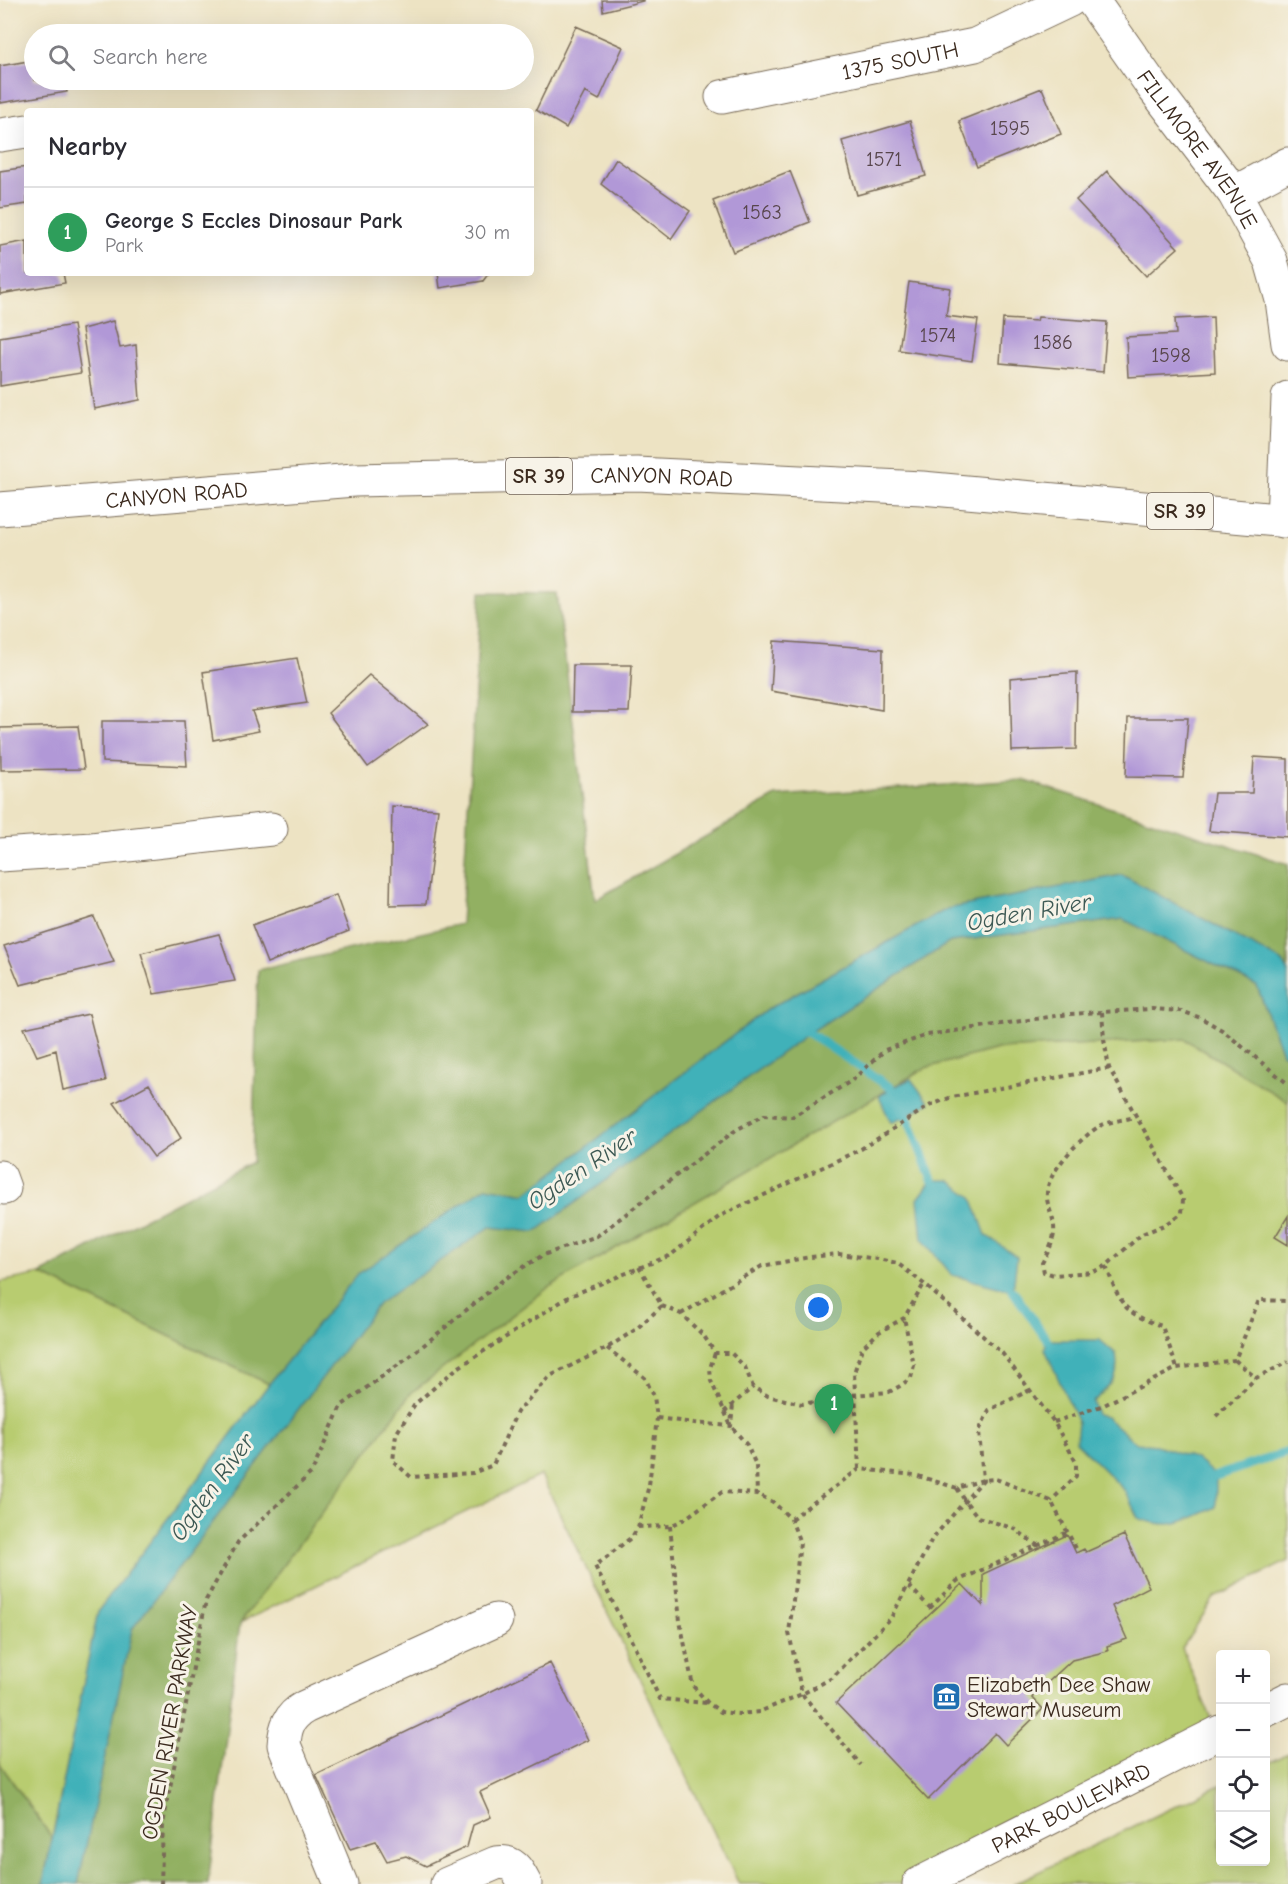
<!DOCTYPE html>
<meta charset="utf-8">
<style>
:root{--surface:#fff;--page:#f2f2f3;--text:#2b2b33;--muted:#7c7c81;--line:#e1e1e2;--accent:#1f6fb2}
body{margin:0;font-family:"Comic Neue",sans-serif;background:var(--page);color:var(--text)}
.controls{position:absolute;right:18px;bottom:18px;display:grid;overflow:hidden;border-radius:6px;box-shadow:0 6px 24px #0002}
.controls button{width:54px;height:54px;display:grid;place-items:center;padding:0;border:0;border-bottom:2px solid var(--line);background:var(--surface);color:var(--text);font:30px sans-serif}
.you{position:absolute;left:819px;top:1308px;width:21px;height:21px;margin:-15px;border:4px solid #fff;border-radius:50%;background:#1a73e8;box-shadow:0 0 0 9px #1a73e833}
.badge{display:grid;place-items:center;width:39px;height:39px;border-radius:50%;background:var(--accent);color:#fff;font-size:20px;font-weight:700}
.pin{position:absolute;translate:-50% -50px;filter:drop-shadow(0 2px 3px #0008)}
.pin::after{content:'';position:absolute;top:32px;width:21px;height:18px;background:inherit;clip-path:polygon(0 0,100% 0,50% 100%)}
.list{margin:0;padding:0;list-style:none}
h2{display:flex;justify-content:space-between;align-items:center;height:78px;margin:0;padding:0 24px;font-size:26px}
h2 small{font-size:20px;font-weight:400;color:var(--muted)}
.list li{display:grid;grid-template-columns:39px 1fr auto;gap:18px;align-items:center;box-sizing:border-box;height:90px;padding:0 24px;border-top:2px solid var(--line)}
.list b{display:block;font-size:22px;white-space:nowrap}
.list p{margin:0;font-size:20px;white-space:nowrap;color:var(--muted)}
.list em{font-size:20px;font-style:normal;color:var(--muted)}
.icon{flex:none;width:33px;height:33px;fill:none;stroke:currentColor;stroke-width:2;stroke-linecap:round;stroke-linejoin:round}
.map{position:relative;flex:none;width:1288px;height:1884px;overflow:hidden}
.search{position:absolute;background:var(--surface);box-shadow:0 6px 24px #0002;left:24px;top:24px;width:510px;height:66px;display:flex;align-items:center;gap:15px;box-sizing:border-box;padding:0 21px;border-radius:33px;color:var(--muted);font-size:22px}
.panel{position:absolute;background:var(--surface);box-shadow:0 6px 24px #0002;left:24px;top:108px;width:510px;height:168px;border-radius:6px}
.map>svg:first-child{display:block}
.green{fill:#b8cc70;stroke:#7a7b47;stroke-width:1.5}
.forest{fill:#92b062;stroke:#666d40;stroke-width:1.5}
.water{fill:#41b1b9;stroke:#3e6e6c;stroke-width:1.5}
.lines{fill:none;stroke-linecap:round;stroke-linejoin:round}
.stream{stroke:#41b1b9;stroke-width:9}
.building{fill:#b198d7}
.minor-casing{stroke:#796b58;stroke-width:35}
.major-casing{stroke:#796b58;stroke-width:35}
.path{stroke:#796b58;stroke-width:4;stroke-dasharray:4.5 4.5;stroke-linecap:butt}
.minor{stroke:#fff;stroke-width:33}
.major{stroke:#fff;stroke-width:33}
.labels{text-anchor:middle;stroke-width:6;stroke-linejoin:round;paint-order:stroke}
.number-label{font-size:20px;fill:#58464c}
.shield{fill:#f7f3e8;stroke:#73665b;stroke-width:1.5}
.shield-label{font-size:21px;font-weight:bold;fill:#3b2a1e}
.street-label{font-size:22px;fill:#3b2a1e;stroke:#f7f3e8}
.poi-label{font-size:22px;fill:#3b2a1e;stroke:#f7f3e8;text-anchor:start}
.water-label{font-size:24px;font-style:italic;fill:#3d5954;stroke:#f7f3e8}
</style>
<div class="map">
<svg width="1288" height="1884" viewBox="0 0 1288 1884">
<rect width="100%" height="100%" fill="#f7f3e8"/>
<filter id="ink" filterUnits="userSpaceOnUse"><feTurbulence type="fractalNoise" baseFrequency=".0167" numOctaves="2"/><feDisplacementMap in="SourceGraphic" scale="12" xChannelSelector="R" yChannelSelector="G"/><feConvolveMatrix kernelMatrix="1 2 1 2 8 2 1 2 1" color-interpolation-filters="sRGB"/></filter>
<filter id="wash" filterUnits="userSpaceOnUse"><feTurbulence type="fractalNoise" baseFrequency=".008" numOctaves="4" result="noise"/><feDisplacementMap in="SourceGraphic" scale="24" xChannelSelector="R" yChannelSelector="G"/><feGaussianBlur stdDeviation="1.35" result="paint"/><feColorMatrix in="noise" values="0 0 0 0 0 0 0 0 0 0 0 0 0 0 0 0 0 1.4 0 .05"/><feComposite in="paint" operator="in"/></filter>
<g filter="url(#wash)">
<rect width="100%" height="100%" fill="#ede3c3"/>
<path class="green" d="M 1185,1039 L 1288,1102 L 1288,1561 L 1214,1598 L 1182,1648 L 1215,1729 L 903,1884 L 739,1884 L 541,1475 L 240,1623 L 411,1393 L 549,1287 L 925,1068 L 997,1049 Z
M 40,1274 L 269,1384 L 98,1611 L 52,1838 L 0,1764 L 0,1282 Z
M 1288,1753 L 1288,1884 L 1013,1884 L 1220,1785 L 1220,1862 L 1266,1862 L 1266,1764 Z"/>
<path class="forest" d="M 481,592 L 557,593 L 595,900 L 776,796 L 1023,780 L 1288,864 L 1288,971 L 1283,962 L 1122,875 L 947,909 L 768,1009 L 525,1194 L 486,1187 L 358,1274 L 269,1384 L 40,1274 L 252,1162 L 258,970 L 461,924 Z
M 1123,919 L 1257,986 L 1282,1053 L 1288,1057 L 1288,1102 L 1185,1039 L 997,1049 L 925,1068 L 549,1287 L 411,1393 L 240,1623 L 208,1884 L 78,1884 L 132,1629 L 378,1304 L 490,1227 L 535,1232 L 809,1033 L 950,942 Z
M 0,1764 L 52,1838 L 43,1884 L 0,1884 Z"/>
<path class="water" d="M 1122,875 L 1283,962 L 1288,971 L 1288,1057 L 1282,1053 L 1257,986 L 1123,919 L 950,942 L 809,1033 L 535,1232 L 490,1227 L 378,1304 L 132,1629 L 78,1884 L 43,1884 L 98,1611 L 269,1384 L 358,1274 L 486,1187 L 525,1194 L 768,1009 L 947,909 Z
M 911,1079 L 929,1103 L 907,1116 L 891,1123 L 879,1097 L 891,1088 Z
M 932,1180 L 949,1180 L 972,1197 L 986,1235 L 1017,1257 L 1013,1291 L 952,1275 L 922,1239 L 918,1199 Z
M 1047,1340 L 1100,1340 L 1116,1354 C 1120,1382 1111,1383 1093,1402 L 1097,1415 L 1106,1417 L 1136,1443 L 1156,1445 L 1196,1459 L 1216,1476 L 1216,1507 C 1185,1521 1172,1531 1138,1518 L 1125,1491 L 1076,1442 L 1078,1423 L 1045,1349 Z"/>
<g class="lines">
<path class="stream" d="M 799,1031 L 809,1033 L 891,1088
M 907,1116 L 932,1180
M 1013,1291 L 1047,1340
M 1216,1476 L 1288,1452"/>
</g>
<g id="blocks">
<path class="building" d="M 602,0 L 643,0 L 643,1 L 603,11 Z
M 576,26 L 623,47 L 599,100 L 585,92 L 566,128 L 536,110 Z
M 34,60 L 34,80 L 65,80 L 67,92 L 0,103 L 0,66 Z
M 1042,88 L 1061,134 L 977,167 L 959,121 Z
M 910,121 L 926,176 L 857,195 L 842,141 Z
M 616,159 L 690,211 L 671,239 L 601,184 Z
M 27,167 L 27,204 L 0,208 L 0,171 Z
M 790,171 L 810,222 L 733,252 L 713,201 Z
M 1107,171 L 1178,248 L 1146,276 L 1076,200 Z
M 27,241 L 27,273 L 63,273 L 65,283 L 0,294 L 0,246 Z
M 438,273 L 489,273 L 483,281 L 440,288 Z
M 909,282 L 950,288 L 946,316 L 978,320 L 972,361 L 899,350 Z
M 1038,317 L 1107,322 L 1103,372 L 1000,363 L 1003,319 L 1037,321 Z
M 1213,317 L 1215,372 L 1128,377 L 1126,337 L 1176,334 L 1175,319 Z
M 113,321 L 120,348 L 136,345 L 140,400 L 94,409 L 82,329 Z
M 73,325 L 81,373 L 0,386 L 0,337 Z
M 774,641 L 883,649 L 882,710 L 771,691 Z
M 297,658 L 307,703 L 252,711 L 259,731 L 213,740 L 203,672 Z
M 573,665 L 632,665 L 629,712 L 572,712 Z
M 1077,672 L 1076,749 L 1012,751 L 1010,678 Z
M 369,675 L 428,724 L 368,767 L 328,713 Z
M 1128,718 L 1188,718 L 1183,778 L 1126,777 Z
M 102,721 L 184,721 L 187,766 L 102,762 Z
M 78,726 L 84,769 L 1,770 L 0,728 Z
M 1254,757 L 1288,759 L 1288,837 L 1209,831 L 1214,793 L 1252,793 Z
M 392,806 L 438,809 L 426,904 L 390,905 Z
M 336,895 L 349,931 L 267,963 L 252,925 Z
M 94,917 L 114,962 L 20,985 L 4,946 Z
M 219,934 L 235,981 L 154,994 L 141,953 Z
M 89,1014 L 106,1081 L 63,1090 L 56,1050 L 37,1056 L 24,1028 Z
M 149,1084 L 181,1138 L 154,1157 L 114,1103 Z
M 1288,1216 L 1288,1245 L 1275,1237 Z
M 1067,1535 L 1076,1553 L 1084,1549 L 1086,1552 L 1124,1535 L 1149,1587 L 1112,1606 L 1127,1639 L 1107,1646 L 1108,1651 L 1072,1660 L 1032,1697 L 1043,1709 L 1006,1745 L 995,1733 L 928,1800 L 836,1703 L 962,1584 L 983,1606 L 983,1574 Z
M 550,1663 L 588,1740 L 480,1792 L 491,1817 L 473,1825 L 467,1847 L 426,1866 L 406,1856 L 387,1861 L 376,1841 L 350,1849 L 316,1775 Z"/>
</g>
</g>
<g filter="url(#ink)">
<use href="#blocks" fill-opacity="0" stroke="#796b58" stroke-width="1.5"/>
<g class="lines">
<defs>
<g id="minor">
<path id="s1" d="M 1092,0 L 1153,87 L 1234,193 L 1271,261 L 1282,300 L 1288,344"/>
<path id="s2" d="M 722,97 L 975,45 L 1070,0"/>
<path d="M 0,135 L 27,131"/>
<path d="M 1234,193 L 1288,164"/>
<path d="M 1283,521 L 1288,398"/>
<path d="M 0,855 L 92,849 L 271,829"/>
<path d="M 0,1177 L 4,1188"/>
<path d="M 1266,1710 L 1288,1699"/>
<path d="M 341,1884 L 284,1745 C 285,1727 289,1716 305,1707 L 496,1620"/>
<path d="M 447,1884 L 496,1863 C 513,1860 518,1870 525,1884"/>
<path id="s3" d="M 919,1884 L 1220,1732"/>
</g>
<g id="major">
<path id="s4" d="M 0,509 L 354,480 L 637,474 L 922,488 L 1288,521"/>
</g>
</defs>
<use href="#minor" class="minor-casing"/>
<use href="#major" class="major-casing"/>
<path class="path" d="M 1102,1012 L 1104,1039 L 1109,1068 L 1183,1199 L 1182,1213 L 1167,1224 L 1142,1234 L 1106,1266 L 1093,1272 L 1054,1275 L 1044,1272 L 1042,1263 C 1050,1248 1057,1237 1053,1220 C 1051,1211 1046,1203 1047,1193 C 1047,1172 1082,1136 1100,1126 C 1110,1121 1124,1120 1135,1117
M 1106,1266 C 1120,1303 1122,1313 1162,1326 L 1177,1368
M 639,1267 L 662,1306 L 681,1314 L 704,1336 L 715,1353 L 731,1353 L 745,1367 L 753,1387 L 768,1396 L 802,1404 L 854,1395 L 889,1392 L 900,1386 L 911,1378 L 914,1365 L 904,1318
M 662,1306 L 635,1330 L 607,1348 L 550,1376 L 517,1412 L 493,1465 L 473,1473 L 411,1477 L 393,1461 L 396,1434 L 415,1404 L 456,1369 L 570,1296 L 671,1255 L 720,1216 L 861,1149 L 931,1105 L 952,1097 L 1109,1068
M 681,1314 L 762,1266 L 810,1257 L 839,1254 L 878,1259 L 897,1263 L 924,1284 L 1002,1353 L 1054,1422 L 1076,1462 L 1076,1476 L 1051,1501
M 607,1348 L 645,1378 L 654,1396 L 657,1418 L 649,1485 L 638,1527 L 632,1537 L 595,1566 L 660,1699 L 707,1703
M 715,1353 L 710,1368 L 711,1381 L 731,1426 L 747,1445 L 756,1465 L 757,1494
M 1235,1360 L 1256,1378
M 724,1412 L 753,1387
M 1216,1416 L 1256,1378 L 1288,1362
M 657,1418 L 694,1423 L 731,1426 L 733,1404
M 1054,1422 L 1104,1405 L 1177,1368 L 1235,1360 L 1259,1300 L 1288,1301
M 859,1469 L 854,1373 L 862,1348 L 879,1332 L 904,1318 L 924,1284
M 957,1488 L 965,1501 L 978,1517 L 1015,1529 L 1038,1546
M 791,1519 L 859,1469 L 915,1475 L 957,1488 L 983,1480 L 996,1479 L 1051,1501 L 1078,1552
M 670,1526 L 680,1621 L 693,1686 L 708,1703 L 721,1712 L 739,1714 L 759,1712 L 802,1694 L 832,1678 L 891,1618 L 932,1539 L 983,1480 L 979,1431 L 989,1410 L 1030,1390
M 638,1527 L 670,1526 L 683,1520 L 722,1492 L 757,1494 L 773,1502 L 791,1519 L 800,1543 L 789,1633 L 802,1694 L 861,1765
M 909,1586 L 933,1611
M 930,1608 L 957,1581 L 1068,1532
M 161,1884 L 163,1824 L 206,1600 L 238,1542 L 312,1472 L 341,1406 L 408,1358 L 503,1280 L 543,1255 L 597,1236 L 736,1130 L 764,1115 L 792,1117 L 851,1081 L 885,1050 L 927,1035 L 1069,1014 L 1152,1009 L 1181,1011 L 1201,1018 L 1222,1030 L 1288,1084"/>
<use href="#minor" class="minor"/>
<use href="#major" class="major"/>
</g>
</g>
<defs>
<symbol id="museum-square" viewBox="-11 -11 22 22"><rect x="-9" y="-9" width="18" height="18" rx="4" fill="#1f6fb2" stroke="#f7f3e8"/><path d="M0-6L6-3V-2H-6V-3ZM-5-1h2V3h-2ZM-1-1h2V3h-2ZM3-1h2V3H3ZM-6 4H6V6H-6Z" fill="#fff"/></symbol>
</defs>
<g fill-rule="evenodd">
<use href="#museum-square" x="930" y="1680" width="33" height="33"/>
</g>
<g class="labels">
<g class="number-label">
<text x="1010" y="135">1595</text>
<text x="884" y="166">1571</text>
<text x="762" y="219">1563</text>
<text x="938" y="342">1574</text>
<text x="1053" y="349">1586</text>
<text x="1171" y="362">1598</text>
</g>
<g class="shield">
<rect x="506" y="458" width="66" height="36" rx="4.5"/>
<rect x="1147" y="493" width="66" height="36" rx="4.5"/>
</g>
<g class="shield-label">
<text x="539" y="483">SR 39</text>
<text x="1180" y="518">SR 39</text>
</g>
<g class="street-label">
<text dy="8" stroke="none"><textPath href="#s2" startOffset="182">1375 SOUTH</textPath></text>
<text dy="8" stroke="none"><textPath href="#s1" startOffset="183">FILLMORE AVENUE</textPath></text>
<text dy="8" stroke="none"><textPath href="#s4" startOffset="663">CANYON ROAD</textPath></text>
<text dy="8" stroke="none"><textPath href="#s4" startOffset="177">CANYON ROAD</textPath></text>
<text transform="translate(169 1722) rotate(-80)" y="8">OGDEN RIVER PARKWAY</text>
<text dy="8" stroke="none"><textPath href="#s3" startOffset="170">PARK BOULEVARD</textPath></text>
</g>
<g class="poi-label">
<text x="967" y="1692">Elizabeth Dee Shaw<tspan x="967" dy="25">Stewart Museum</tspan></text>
</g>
<g class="water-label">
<text transform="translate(1029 912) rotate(-10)" y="8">Ogden River</text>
<text transform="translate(582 1169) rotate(-34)" y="8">Ogden River</text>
<text transform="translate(212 1487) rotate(-54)" y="8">Ogden River</text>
</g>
</g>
</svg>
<div class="controls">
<button>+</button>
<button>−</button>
<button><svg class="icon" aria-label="locate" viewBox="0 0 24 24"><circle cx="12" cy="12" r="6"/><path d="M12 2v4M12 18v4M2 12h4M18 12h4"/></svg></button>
<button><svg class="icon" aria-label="layers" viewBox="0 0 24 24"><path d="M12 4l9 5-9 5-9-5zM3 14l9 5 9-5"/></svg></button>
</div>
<div class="you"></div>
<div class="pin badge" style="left:834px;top:1434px;background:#2e9e5b">1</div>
<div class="search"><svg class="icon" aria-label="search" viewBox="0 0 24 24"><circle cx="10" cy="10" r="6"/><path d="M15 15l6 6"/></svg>Search here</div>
<section class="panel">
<h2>Nearby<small></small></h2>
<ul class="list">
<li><span class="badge" style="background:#2e9e5b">1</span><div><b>George S Eccles Dinosaur Park</b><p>Park</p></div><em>30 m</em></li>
</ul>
</section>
</div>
